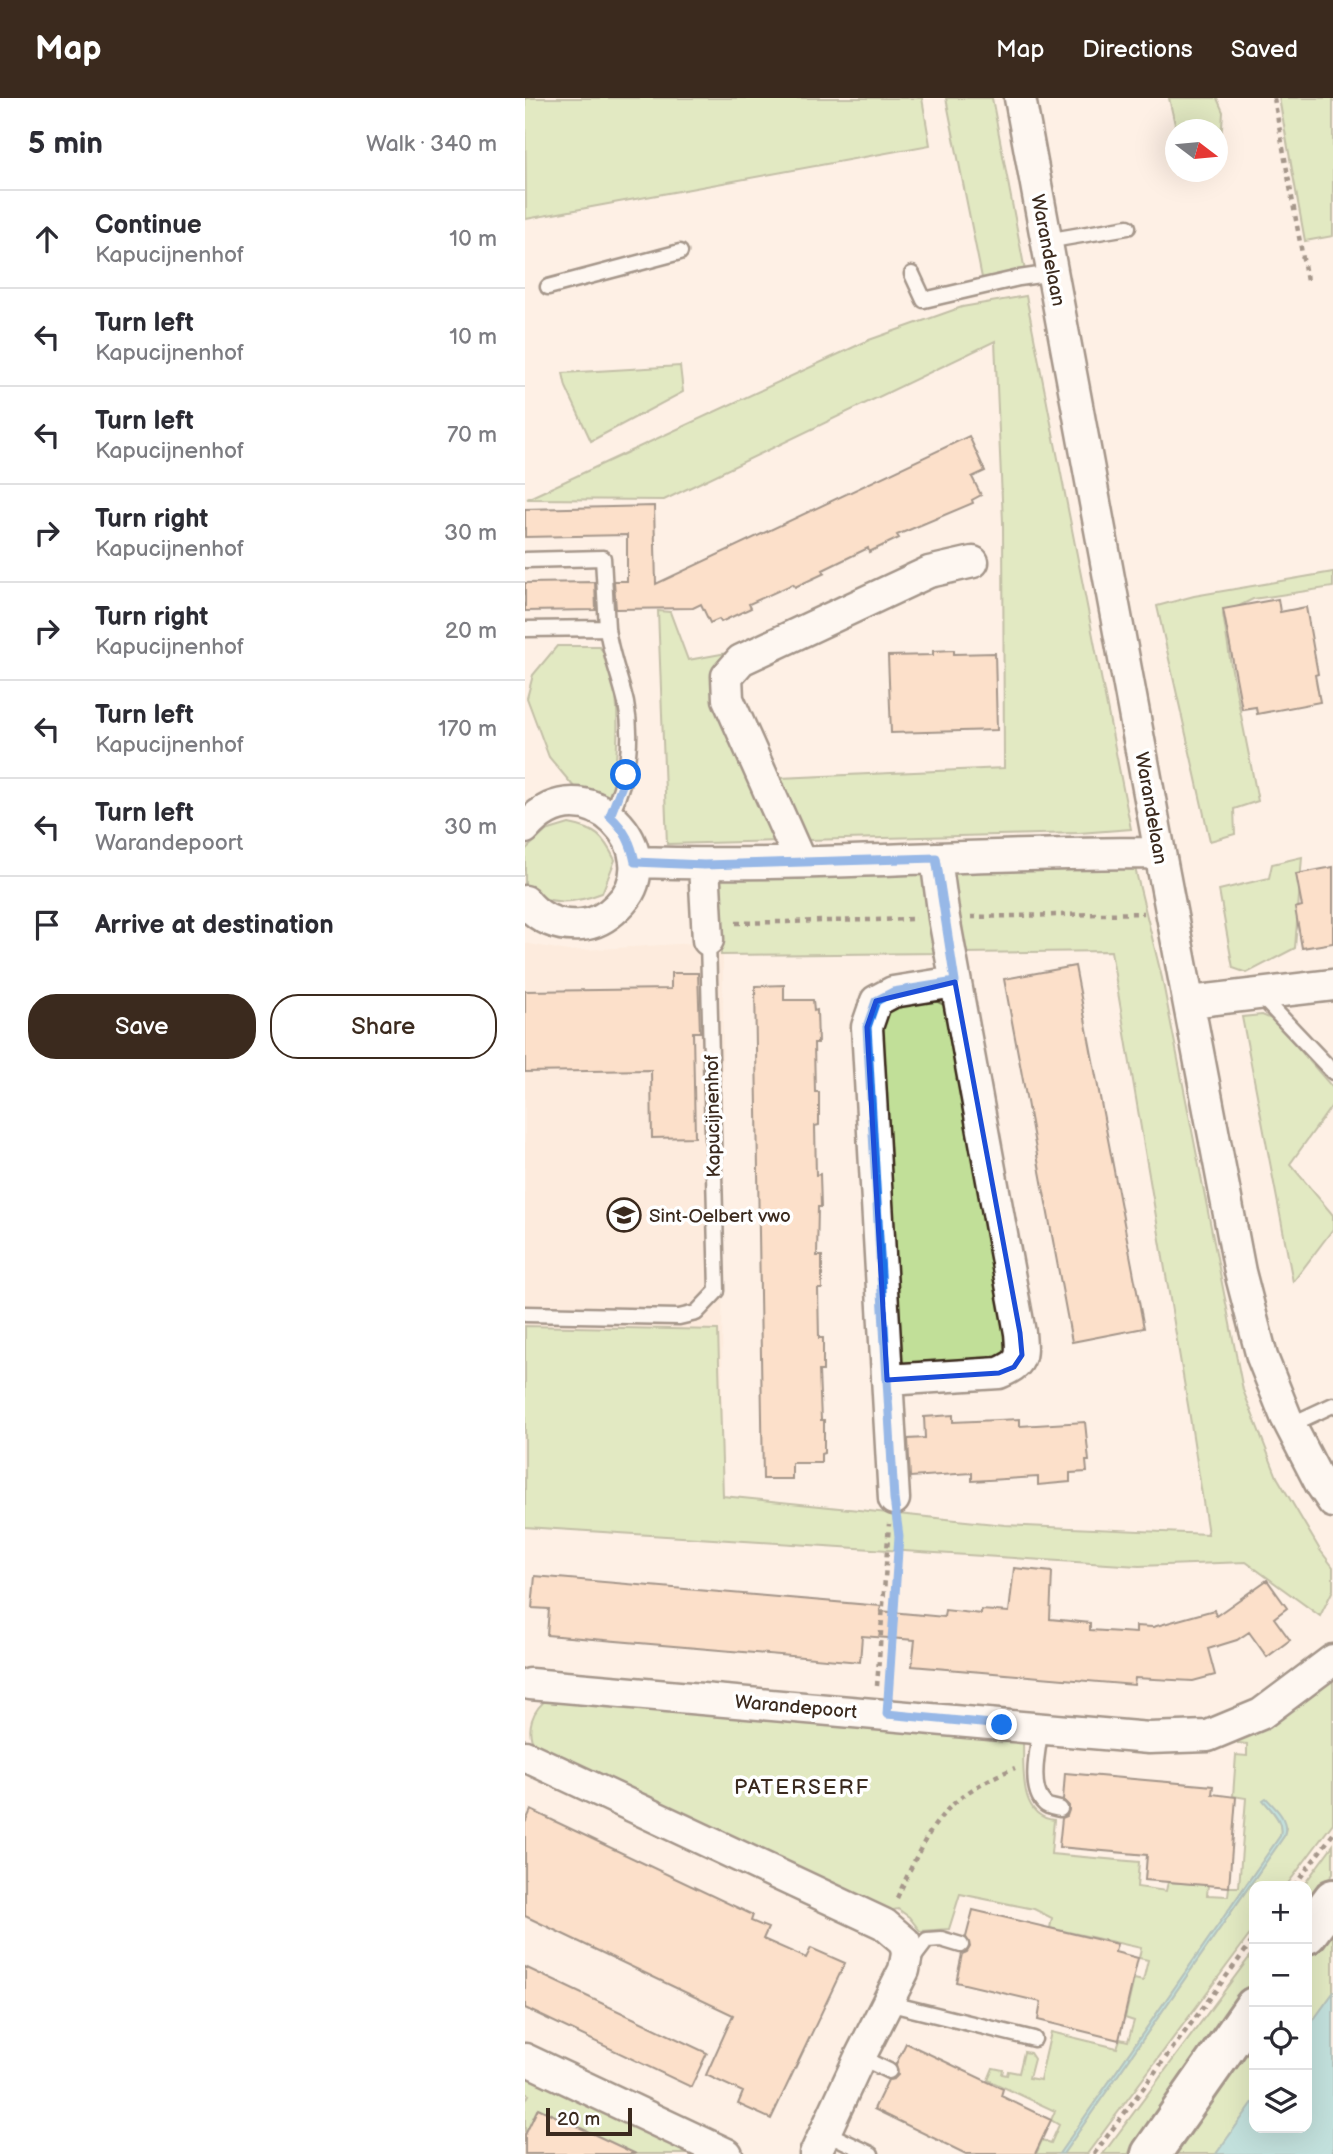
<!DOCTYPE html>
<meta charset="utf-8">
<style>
:root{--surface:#fff;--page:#f7f7f7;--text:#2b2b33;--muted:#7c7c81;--line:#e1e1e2;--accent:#3b2a1e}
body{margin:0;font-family:"Balsamiq Sans",sans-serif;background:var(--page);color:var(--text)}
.controls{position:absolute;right:21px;bottom:21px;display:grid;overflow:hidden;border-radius:14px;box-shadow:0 7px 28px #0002}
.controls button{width:63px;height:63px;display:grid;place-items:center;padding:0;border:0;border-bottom:2px solid var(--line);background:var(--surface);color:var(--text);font:35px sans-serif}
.compass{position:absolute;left:640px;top:21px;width:63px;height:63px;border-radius:50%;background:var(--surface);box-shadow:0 7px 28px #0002;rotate:106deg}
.scale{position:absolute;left:21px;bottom:18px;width:86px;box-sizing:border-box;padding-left:7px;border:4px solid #3b2a1e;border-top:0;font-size:19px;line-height:24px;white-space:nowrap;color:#3b2a1e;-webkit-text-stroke:5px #fff;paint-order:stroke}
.stop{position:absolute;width:21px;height:21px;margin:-16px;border:5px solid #1a73e8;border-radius:50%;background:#fff}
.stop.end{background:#1a73e8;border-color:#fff;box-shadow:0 2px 7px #0008}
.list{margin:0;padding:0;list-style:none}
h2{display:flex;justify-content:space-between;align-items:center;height:91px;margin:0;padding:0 28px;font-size:30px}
h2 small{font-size:23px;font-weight:400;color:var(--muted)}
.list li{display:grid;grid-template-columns:46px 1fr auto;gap:21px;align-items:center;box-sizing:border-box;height:98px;padding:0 28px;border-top:2px solid var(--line)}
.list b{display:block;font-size:26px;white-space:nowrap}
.list p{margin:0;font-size:23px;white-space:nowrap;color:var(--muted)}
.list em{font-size:23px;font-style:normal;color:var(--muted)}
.actions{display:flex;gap:14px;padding:21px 28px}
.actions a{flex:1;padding:16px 0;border:2px solid var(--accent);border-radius:28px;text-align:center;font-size:24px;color:var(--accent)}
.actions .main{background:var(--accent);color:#fff}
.icon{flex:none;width:38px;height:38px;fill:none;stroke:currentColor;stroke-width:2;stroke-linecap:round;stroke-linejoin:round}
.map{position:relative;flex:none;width:808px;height:2056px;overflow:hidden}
header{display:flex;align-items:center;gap:42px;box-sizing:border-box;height:98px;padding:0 35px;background:var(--accent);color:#fff}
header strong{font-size:33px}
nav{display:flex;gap:38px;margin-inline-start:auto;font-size:24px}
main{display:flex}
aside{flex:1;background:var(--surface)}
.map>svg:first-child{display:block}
.built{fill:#fde5d3}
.green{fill:#c1df98;stroke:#7e845b;stroke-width:2}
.water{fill:#7accd1;stroke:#618b89;stroke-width:2}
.building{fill:#facca8;stroke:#3b2a1e;stroke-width:2}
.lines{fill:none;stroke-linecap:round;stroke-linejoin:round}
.lane-casing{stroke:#3b2a1e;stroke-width:19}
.street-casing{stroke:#3b2a1e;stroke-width:35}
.secondary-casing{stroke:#3b2a1e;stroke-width:44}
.path{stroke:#3b2a1e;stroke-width:4.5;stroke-dasharray:5 5;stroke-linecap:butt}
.lane{stroke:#fff;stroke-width:14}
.street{stroke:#fff;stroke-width:30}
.secondary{stroke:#fff;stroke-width:38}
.route{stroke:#1a73e8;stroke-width:9}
.marked{fill:none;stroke:#1d4ed8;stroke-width:5;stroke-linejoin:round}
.labels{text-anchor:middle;stroke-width:7;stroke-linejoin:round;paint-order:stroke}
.street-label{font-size:19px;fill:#3b2a1e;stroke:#fff}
.poi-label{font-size:19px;fill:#3b2a1e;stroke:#fff;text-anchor:start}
.neighbourhood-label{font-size:21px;letter-spacing:2px;fill:#3b2a1e;stroke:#fff}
</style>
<header>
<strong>Map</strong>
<nav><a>Map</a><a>Directions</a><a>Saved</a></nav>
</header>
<main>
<aside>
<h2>5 min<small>Walk · 340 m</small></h2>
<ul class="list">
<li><svg class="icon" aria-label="ahead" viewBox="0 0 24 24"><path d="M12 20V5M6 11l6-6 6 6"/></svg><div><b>Continue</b><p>Kapucijnenhof</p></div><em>10 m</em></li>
<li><svg class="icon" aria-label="left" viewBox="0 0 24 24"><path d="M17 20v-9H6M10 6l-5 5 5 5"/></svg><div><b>Turn left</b><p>Kapucijnenhof</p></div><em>10 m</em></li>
<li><svg class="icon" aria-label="left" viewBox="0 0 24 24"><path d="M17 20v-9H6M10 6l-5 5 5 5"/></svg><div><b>Turn left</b><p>Kapucijnenhof</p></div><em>70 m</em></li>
<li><svg class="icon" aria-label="right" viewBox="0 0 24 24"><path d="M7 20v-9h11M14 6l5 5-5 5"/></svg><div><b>Turn right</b><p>Kapucijnenhof</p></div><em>30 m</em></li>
<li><svg class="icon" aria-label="right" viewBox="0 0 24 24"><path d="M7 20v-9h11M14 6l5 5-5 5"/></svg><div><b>Turn right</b><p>Kapucijnenhof</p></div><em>20 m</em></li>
<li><svg class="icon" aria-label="left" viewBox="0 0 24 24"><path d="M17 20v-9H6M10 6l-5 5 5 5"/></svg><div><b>Turn left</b><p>Kapucijnenhof</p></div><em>170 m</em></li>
<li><svg class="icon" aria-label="left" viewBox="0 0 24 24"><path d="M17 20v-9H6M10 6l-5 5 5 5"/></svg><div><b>Turn left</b><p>Warandepoort</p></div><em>30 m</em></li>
<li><svg class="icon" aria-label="arrive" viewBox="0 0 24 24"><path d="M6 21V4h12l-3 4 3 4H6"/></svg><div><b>Arrive at destination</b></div></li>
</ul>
<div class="actions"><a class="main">Save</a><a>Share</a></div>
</aside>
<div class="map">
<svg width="808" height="2056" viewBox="0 0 808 2056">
<rect width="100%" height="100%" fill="#fef0e5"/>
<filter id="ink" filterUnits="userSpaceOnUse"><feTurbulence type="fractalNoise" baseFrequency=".0143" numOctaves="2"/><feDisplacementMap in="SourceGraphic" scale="14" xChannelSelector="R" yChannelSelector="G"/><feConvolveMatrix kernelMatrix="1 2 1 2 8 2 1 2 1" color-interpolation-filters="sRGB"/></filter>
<g filter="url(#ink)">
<path class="built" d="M 198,843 L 197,1397 L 0,1381 L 0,845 L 43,853 Z"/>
<path class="green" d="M 0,0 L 397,0 L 405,47 L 1,121 Z
M 421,0 L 467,0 L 500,173 L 457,180 Z
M 644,0 L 692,0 L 698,14 L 696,44 L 693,45 L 692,32 L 651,31 Z
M 754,0 L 808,0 L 808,138 L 780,143 Z
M 501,198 L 606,731 L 554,735 L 282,742 L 255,680 L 479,670 L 478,424 L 470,243 L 139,402 L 2,401 L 344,242 L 437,209 Z
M 155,268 L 158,294 L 66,343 L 41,289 L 38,275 Z
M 808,474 L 808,489 L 728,501 L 698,516 L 706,567 L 733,703 L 709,711 L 710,736 L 685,743 L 632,508 L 669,498 Z
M 133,513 L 145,514 L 163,562 L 207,554 L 204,557 L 253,743 L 142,746 Z
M 32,548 L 74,548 C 101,579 92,662 87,701 L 77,695 L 49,689 L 24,659 L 2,600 L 8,577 Z
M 44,726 C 71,731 78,738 90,762 L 77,795 C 51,805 20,810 0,787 L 0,752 L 21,733 Z
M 777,759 L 770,850 L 722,875 L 708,870 L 694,792 L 744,780 L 747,766 Z
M 570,769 L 610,770 L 637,880 L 718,1292 L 752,1379 L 795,1452 L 808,1469 L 808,1492 L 795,1518 L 721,1464 L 614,1468 L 0,1429 L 0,1228 L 193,1232 L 198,1398 L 480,1427 L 683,1436 L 665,1319 L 586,853 L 436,855 L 428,773 Z
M 400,774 L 418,855 L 196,857 L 194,775 Z
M 409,902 L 429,912 L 487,1245 L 479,1258 L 426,1267 L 371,1265 L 354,922 L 360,910 Z
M 737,917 L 749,922 L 808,990 L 808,1006 L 765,1066 L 808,1117 L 808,1131 L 768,1184 L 717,919 Z
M 808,1579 L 808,1725 L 761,1788 L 729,1788 L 729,1831 L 562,2056 L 538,2056 L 759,1738 L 761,1730 L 739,1702 C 747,1714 759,1723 755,1738 L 534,2056 L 511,2056 L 517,2042 L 526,2045 L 534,2027 L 526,2022 L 530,2013 L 463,1982 L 468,1970 L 478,1972 L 477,1976 L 482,1977 L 483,1973 L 494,1975 L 499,1954 L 505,1955 L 509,1961 L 504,1980 L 515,1982 L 526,1934 L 592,1950 L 595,1941 L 603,1943 L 609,1923 L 600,1920 L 609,1881 L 618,1883 L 623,1862 L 614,1860 L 616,1850 L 525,1830 L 527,1820 L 509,1811 L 435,1796 L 424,1831 L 395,1833 L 384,1819 L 373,1811 L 358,1814 L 10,1649 C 0,1632 7,1611 24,1600 L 498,1643 C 499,1670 493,1718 529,1722 L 526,1756 L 614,1764 L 612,1789 L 641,1793 L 643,1784 L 683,1787 L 682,1797 L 703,1798 L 704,1789 L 714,1789 L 721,1700 L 708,1698 L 711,1657 L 722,1658 L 722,1646 L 713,1645 L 713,1639 Z
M 808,1747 L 808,1775 L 782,1811 L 782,1788 L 778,1788 Z
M 808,1823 L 808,1895 L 782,1931 L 782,1858 Z
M 729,1853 L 729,1882 L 603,2056 L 578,2056 Z
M 729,1929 L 729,2003 L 691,2056 L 637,2056 Z
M 0,1972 L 176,2056 L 49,2056 L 0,2033 L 0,2004 L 4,1997 L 0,1995 Z"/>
<path class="water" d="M 741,1700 C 752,1712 764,1721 759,1738 L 538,2056 L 534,2056 L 755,1738 C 759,1723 747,1713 738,1702 Z
M 808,1895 L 808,2056 L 691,2056 L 729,2003 L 729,2030 L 782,2030 L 782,1931 Z"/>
<path class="building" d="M 444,338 L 460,373 L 447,379 L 456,397 L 447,402 L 448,405 L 372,437 L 374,440 L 344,454 L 343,450 L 298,472 L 300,475 L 270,489 L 268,486 L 224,506 L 226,510 L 196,524 L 194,521 L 185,525 L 176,506 L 168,510 L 91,511 L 89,483 L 102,483 L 102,437 L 0,439 L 0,411 L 129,408 L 131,486 Z
M 70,484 L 71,512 L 0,513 L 0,485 Z
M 753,501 L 755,514 L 781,509 L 793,576 L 790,577 L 795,604 L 732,616 L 731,609 L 717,611 L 698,511 Z
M 429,552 L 429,556 L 470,555 L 472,632 L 366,635 L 363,558 L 408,557 L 408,553 Z
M 808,769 L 808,845 L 777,850 L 770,810 L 777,808 L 771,776 Z
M 550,868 L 619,1230 L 547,1244 L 479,881 Z
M 146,875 L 173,875 L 175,934 L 168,934 L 170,1039 L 127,1040 L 126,972 L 0,974 L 0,893 L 146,891 Z
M 259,887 L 259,902 L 288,902 L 289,913 L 292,912 L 293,945 L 289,945 L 290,994 L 294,994 L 294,1027 L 290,1028 L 291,1077 L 295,1076 L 296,1109 L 293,1109 L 292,1158 L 297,1158 L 297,1191 L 293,1191 L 294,1240 L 298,1240 L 298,1273 L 294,1273 L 296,1322 L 299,1322 L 299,1355 L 296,1356 L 296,1365 L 267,1365 L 267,1381 L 238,1381 L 230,888 Z
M 428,1317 L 428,1324 L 495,1321 L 495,1328 L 560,1324 L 564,1363 L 561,1363 L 562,1374 L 545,1375 L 545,1384 L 513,1387 L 513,1379 L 447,1383 L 447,1375 L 385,1379 L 383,1341 L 400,1340 L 399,1319 Z
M 489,1470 L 527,1474 L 525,1521 L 565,1525 L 565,1532 L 611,1535 L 611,1528 L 628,1529 L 689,1512 L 691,1518 L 742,1482 L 762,1510 L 749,1520 L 765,1542 L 742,1559 L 724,1534 L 712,1542 L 683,1551 L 690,1577 L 668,1583 L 610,1580 L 609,1587 L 387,1568 L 390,1542 L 337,1538 L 335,1564 L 22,1537 L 24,1511 L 7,1510 L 10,1478 L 356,1508 L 355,1513 L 419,1519 L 420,1512 L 456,1516 L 456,1512 L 484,1514 Z
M 540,1675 L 688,1688 L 687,1696 L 711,1699 L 704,1789 L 620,1782 L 622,1757 L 534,1749 L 537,1720 L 542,1718 L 544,1712 L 544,1708 L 538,1702 Z
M 6,1712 L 228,1817 L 226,1823 L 243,1830 L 238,1841 L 281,1860 L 286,1850 L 320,1865 L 246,2021 L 213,2006 L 218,1994 L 181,1977 L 208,1917 L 0,1818 L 0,1725 Z
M 448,1812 L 592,1846 L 590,1854 L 613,1860 L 594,1942 L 513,1922 L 516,1904 L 431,1884 L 437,1856 L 442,1854 L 445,1849 L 441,1839 Z
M 0,1869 L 182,1955 L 166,1989 L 0,1910 Z
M 381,1945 L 478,1991 L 476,1998 L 526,2022 L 510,2056 L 441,2056 L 349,2011 L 363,1982 L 369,1981 L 373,1977 L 371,1966 Z
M 13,2010 L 111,2056 L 0,2056 L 0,2037 Z"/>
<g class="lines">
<defs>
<path id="lane" d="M 521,143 L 603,129
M 387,176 L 399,202 L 494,180 L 528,175
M 23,189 L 155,154
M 0,462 L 78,460 L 82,530
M 0,531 L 82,530 C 85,555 95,579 101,605 C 109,645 102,681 85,718
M 734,896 L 808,974
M 0,1216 L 154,1219 L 171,1215 L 192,1193 L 183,842
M 765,1327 L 808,1307
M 516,1630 C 513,1650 503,1691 520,1706 C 523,1709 531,1710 535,1711
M 386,1863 L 402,1842 L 416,1841 L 436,1847
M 362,1905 L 509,1941
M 335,1959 L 364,1973
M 300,2034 L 346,2056"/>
<path id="street" d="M 495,0 L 635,755 L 715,1174 L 737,1259 L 761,1319 L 795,1385 L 808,1404
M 0,730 C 60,659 148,756 93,808 C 83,818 71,826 56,827 C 34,829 14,821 0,803
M 275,763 L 203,601 L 202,578 L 216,562 L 404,474 L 448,464
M 110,764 C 285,770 460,754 635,755
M 179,767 L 183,842
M 665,904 L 808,887
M 362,1282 L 474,1275 C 498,1265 497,1259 495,1235 L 419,820 L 411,760
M 369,1401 L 342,929 L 351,903 L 368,894 L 430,884
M 5,1586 L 624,1640 L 683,1638 L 736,1616 L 808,1562
M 0,1658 L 359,1826 L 380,1844 L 382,1856 L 379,1872 L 335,1959 L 290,2056
M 0,1961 L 202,2056"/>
<path id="secondary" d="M 782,1836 L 808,1801
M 626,2056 L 729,1909"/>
</defs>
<use href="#lane" class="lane-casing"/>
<use href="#street" class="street-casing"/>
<use href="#secondary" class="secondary-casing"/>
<path class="path" d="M 749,0 L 782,183
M 446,819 L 619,815
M 211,825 L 391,821
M 352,1588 L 364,1426
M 364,1589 L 374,1438 L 373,1427
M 769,1788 L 808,1736
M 372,1800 C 404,1731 415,1700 490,1670
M 569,2056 L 729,1841"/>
<use href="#lane" class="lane"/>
<use href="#street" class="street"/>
<use href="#secondary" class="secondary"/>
</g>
</g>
<g class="lines" filter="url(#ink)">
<path class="route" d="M 101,677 L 85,718 C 100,732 106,745 110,764 L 179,767 L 411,760 L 430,884 L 368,894 L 351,903 L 342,929 L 362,1282 L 369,1401 L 374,1438 L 362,1616 L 477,1627"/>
</g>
<path d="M0 0H808V2056H0ZM 430,884 L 495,1235 L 497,1257 L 489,1269 L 474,1275 L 362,1282 L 342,929 L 351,903 Z" fill="#fef0e5" fill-opacity=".55" fill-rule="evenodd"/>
<path class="marked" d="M 430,884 L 495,1235 L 497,1257 L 489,1269 L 474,1275 L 362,1282 L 342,929 L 351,903 Z"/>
<defs>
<symbol id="school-ring" viewBox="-11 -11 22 22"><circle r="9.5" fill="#fff" stroke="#3b2a1e" stroke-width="1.5"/><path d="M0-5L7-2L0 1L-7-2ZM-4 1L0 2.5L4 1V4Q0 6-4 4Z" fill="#3b2a1e"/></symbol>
</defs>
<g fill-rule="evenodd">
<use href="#school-ring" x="80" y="1098" width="38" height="38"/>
</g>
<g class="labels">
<g class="street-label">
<text transform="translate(524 152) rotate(79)" y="7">Warandelaan</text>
<text transform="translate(627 710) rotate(80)" y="7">Warandelaan</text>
<text transform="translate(187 1018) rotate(-91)" y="7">Kapucijnenhof</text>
<text transform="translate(271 1608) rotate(5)" y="7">Warandepoort</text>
</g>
<g class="poi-label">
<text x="124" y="1124">Sint-Oelbert vwo</text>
</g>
<g class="neighbourhood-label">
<text x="277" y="1696">PATERSERF</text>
</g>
</g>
</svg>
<div class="controls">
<button>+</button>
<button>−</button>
<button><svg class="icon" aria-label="locate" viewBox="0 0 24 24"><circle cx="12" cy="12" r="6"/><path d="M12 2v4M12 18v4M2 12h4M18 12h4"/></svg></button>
<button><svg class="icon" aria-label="layers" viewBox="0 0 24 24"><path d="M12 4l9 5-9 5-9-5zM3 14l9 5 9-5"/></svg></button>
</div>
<svg class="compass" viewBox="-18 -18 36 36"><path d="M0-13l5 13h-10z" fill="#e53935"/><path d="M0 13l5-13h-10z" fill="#7c7c81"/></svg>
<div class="scale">20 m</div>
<div class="stop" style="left:101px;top:677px"></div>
<div class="stop end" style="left:477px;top:1627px"></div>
</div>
</main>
